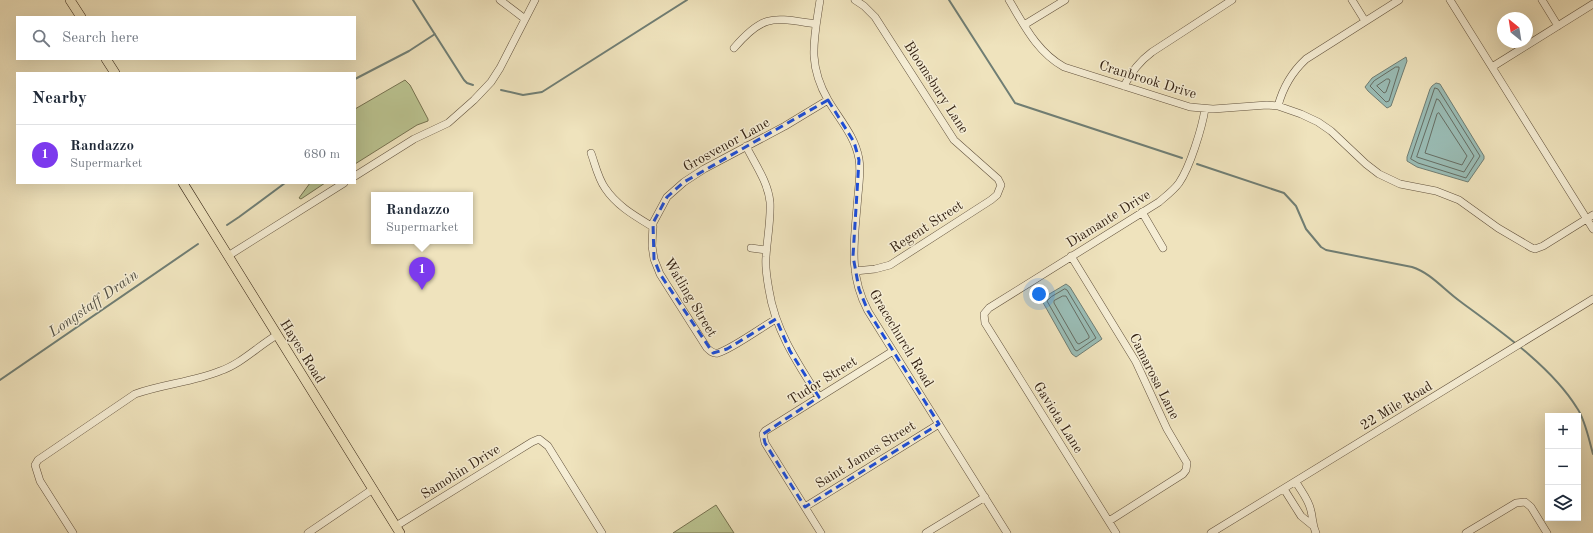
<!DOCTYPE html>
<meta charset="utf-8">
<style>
:root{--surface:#fff;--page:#f6f6f7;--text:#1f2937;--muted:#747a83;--line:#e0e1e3;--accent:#7c3aed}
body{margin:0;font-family:"Old Standard TT",serif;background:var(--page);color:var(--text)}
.controls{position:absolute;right:12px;bottom:12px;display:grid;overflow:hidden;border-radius:0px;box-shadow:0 4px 16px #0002}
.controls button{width:36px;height:36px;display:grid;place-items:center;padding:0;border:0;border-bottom:1px solid var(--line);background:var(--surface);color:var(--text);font:20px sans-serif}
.compass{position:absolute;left:1497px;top:12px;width:36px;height:36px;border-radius:50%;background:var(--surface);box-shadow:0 4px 16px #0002;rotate:330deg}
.you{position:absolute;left:1039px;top:294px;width:14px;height:14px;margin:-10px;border:3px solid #fff;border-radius:50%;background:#1a73e8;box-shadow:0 0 0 6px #1a73e833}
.badge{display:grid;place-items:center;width:26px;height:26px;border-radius:50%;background:var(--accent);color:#fff;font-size:13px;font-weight:700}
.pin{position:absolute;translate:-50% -33px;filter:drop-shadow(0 1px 2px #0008)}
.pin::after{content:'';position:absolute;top:21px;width:14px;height:12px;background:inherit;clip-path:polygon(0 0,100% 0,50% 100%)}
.popup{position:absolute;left:371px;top:192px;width:102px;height:52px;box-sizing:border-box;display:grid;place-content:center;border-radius:0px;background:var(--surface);filter:drop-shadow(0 1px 3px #0005);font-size:13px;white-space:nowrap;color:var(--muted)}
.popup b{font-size:15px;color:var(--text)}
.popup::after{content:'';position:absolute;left:50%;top:100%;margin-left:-8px;border:8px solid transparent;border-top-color:var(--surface)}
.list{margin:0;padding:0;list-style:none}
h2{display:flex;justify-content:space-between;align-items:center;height:52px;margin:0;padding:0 16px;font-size:17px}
h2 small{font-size:13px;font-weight:400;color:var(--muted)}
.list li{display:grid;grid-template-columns:26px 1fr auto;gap:12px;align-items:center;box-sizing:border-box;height:60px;padding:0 16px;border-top:1px solid var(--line)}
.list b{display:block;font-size:15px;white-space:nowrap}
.list p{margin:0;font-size:13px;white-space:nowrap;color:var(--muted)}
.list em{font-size:13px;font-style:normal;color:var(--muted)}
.icon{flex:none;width:22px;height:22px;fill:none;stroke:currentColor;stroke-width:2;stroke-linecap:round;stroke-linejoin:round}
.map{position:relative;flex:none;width:1593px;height:533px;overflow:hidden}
.search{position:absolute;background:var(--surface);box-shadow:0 4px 16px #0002;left:16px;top:16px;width:340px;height:44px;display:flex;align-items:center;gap:10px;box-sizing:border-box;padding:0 14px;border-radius:0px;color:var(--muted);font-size:15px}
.panel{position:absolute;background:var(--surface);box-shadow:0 4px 16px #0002;left:16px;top:72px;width:340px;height:112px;border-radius:0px}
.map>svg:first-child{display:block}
.green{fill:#bac390;stroke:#767250}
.water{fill:#9abdb6;stroke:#707e74}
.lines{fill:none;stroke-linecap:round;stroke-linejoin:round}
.shore{stroke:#666e64;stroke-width:1}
.stream{stroke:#707e74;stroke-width:2}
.minor-casing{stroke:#61513c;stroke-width:8}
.major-casing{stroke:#322011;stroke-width:10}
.minor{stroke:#f5edd4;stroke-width:7}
.major{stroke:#efe3bd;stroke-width:9}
.marked{fill:none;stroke:#1d4ed8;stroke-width:3;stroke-dasharray:8 5;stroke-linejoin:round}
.labels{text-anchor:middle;stroke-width:3;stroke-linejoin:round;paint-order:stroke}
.street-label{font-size:14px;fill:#322011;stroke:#f5edd4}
.water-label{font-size:15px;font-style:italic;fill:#514f43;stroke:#f5edd4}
</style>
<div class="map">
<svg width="1593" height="533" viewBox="0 0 1593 533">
<rect width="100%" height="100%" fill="#efe3bd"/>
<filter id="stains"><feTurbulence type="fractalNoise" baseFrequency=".005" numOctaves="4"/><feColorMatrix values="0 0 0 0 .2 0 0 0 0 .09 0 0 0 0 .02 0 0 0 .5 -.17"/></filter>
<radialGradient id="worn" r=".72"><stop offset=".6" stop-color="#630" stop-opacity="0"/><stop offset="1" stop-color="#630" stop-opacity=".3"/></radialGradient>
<path class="green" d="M 405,80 L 410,85 L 428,119 L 428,121 L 417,125 L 355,164 L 355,109 Z
M 310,183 L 325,183 L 301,199 L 299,198 Z
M 716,505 L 734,533 L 673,533 Z"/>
<path class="water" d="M 1406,57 L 1407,61 L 1391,106 L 1387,108 L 1368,91 L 1365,87 L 1372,78 Z
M 1436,83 L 1440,84 L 1484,156 L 1484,159 L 1468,182 L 1417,167 L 1407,161 L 1407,157 L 1430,89 L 1432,86 Z
M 1066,284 L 1070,287 L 1102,339 L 1076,357 L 1072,354 L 1041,299 Z"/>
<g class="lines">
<path class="shore" d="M 1396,67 L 1399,67 L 1399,69 L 1389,101 L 1386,102 L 1370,86 L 1374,81 Z
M 1387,79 L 1389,79 L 1390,81 L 1386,92 L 1384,93 L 1377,86 Z
M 1435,88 L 1438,89 L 1480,156 L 1466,178 L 1418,163 L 1411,159 Z
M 1437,99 L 1439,100 L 1474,156 L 1464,172 L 1417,157 Z
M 1439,113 L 1467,156 L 1462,165 L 1425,153 L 1437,114 Z
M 1065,289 L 1067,290 L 1096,338 L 1077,351 L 1075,350 L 1047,301 L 1051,297 Z
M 1063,296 L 1066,296 L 1089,336 L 1089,338 L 1079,344 L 1077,343 L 1054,303 L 1054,301 Z"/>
<path class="stream" d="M 413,0 L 464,80 L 467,83 L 473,85
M 949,0 L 1015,103 L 1182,158
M 355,79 L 409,51 L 435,34
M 501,90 L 523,95 L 542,92 L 687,0
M 1197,164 L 1284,193 L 1296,206 L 1306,229 L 1321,247 L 1326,250 L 1412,267 C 1431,273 1444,290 1461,302 C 1499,330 1552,367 1577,408 C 1585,419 1589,440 1593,454
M 227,225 L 239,217 L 285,183
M 0,380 L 198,244"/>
<defs>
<path id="minor" d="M 500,0 L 525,19
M 820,0 C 814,40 807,63 828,100 C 839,119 855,136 859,159 C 861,170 859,184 858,195 C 855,237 847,272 868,311 L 1007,533
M 1009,0 C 1024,25 1037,52 1064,67 L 1190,107 L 1213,109 L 1267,105 L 1278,106 L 1301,114 L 1318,122 L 1331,131 L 1366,164 L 1379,174 L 1400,184 L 1436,191 L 1459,200 L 1498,228 L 1532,248 L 1535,249 L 1543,246 L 1593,215
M 1352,0 L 1365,21
M 1450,0 L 1593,229
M 1542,0 L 1558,26
M 1024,25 L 1065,0
M 734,48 C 764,13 773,18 816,24
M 1492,67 L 1593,4
M 1124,86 C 1131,72 1140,61 1152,52 L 1232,0
M 1278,106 C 1283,87 1292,72 1306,59 L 1399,0
M 746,146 C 755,164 768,182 770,202 C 771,220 767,239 766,257 C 765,268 767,279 769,290 C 775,330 798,364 819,397
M 591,153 C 595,164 598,178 605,188 C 617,206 635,216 653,227
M 355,176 L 414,139 L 448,123 L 474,100 L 491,82 L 500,68 L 535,0
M 1142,212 L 1163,248
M 751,248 L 766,250
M 228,256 L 344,183
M 1071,256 L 1136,362 L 1167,429 L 1187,463 L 1186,470 L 1183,474 L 1109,521
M 855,271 L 875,269 L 890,265 L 991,200 L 997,195 L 1001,185 L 998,179 L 954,140 L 875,17 L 864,6 L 855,0
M 776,319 C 762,327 732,349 718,353 C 713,354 710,351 707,348 L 660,274 L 654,259 L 652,246 L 653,223 L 667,197 L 684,182 L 704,169 L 785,126 L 828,100
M 1296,482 C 1301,491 1309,500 1311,511 C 1313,519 1312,524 1316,533
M 1284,489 L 1301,516 L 1312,525
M 805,507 L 939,424
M 396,526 L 532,442 L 539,439 L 548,446 L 602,533
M 73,533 L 40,481 L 35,465 L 38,460 L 135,394 C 163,384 193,382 220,371 C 241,364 258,346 277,335
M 308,533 L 373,489
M 821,533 L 765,443 L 763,434 L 765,431 L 893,351
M 926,533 L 985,497
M 1116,533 L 985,323 L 984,314 L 989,308 L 1159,202 C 1166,196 1174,190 1179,183 C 1190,167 1202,128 1205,109
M 1211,533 L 1593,299
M 1466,533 L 1516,503 L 1525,502 L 1531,507 L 1547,533"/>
<path id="major" d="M 70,0 L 81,17
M 106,59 L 115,73
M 183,183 L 400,533"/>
</defs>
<use href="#minor" class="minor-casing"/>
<use href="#major" class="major-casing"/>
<use href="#minor" class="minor"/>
<use href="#major" class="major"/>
</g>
<path class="marked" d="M 828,100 L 854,142 L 859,160 L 853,256 L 859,289 L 868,311 L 939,424 L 805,507 L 765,443 L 763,434 L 819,397 L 790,351 L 776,319 L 727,349 L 713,353 L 660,274 L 654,259 L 653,223 L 667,197 L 684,182 Z"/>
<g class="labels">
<g class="street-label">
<text transform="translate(1148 79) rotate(17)" y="5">Cranbrook Drive</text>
<text transform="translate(937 87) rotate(57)" y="5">Bloomsbury Lane</text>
<text transform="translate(726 144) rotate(-29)" y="5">Grosvenor Lane</text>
<text transform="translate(1108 218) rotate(-32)" y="5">Diamante Drive</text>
<text transform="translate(926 226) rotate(-33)" y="5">Regent Street</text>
<text transform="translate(691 297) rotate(59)" y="5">Watling Street</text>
<text transform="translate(902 338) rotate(59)" y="5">Gracechurch Road</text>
<text transform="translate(303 351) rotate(58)" y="5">Hayes Road</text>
<text transform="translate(1155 376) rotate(63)" y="5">Camarosa Lane</text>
<text transform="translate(822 380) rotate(-32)" y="5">Tudor Street</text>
<text transform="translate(1396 405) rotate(-31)" y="5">22 Mile Road</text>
<text transform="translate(1059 417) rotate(58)" y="5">Gaviota Lane</text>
<text transform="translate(865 454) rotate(-32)" y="5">Saint James Street</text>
<text transform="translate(460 471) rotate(-32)" y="5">Samohin Drive</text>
</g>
<g class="water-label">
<text transform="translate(93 303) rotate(-35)" y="5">Longstaff Drain</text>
</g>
</g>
<rect width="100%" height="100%" filter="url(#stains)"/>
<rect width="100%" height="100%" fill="url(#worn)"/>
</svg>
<div class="controls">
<button>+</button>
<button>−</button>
<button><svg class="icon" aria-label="layers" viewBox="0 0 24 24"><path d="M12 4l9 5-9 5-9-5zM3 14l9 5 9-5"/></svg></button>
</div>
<svg class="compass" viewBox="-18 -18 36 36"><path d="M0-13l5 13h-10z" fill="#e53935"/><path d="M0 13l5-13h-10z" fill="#747a83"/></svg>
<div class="you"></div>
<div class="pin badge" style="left:422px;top:290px">1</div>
<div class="popup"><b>Randazzo</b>Supermarket</div>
<div class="search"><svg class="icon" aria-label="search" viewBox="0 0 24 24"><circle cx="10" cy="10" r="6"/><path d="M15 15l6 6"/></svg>Search here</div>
<section class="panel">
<h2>Nearby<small></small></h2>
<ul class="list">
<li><span class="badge">1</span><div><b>Randazzo</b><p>Supermarket</p></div><em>680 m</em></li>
</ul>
</section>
</div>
